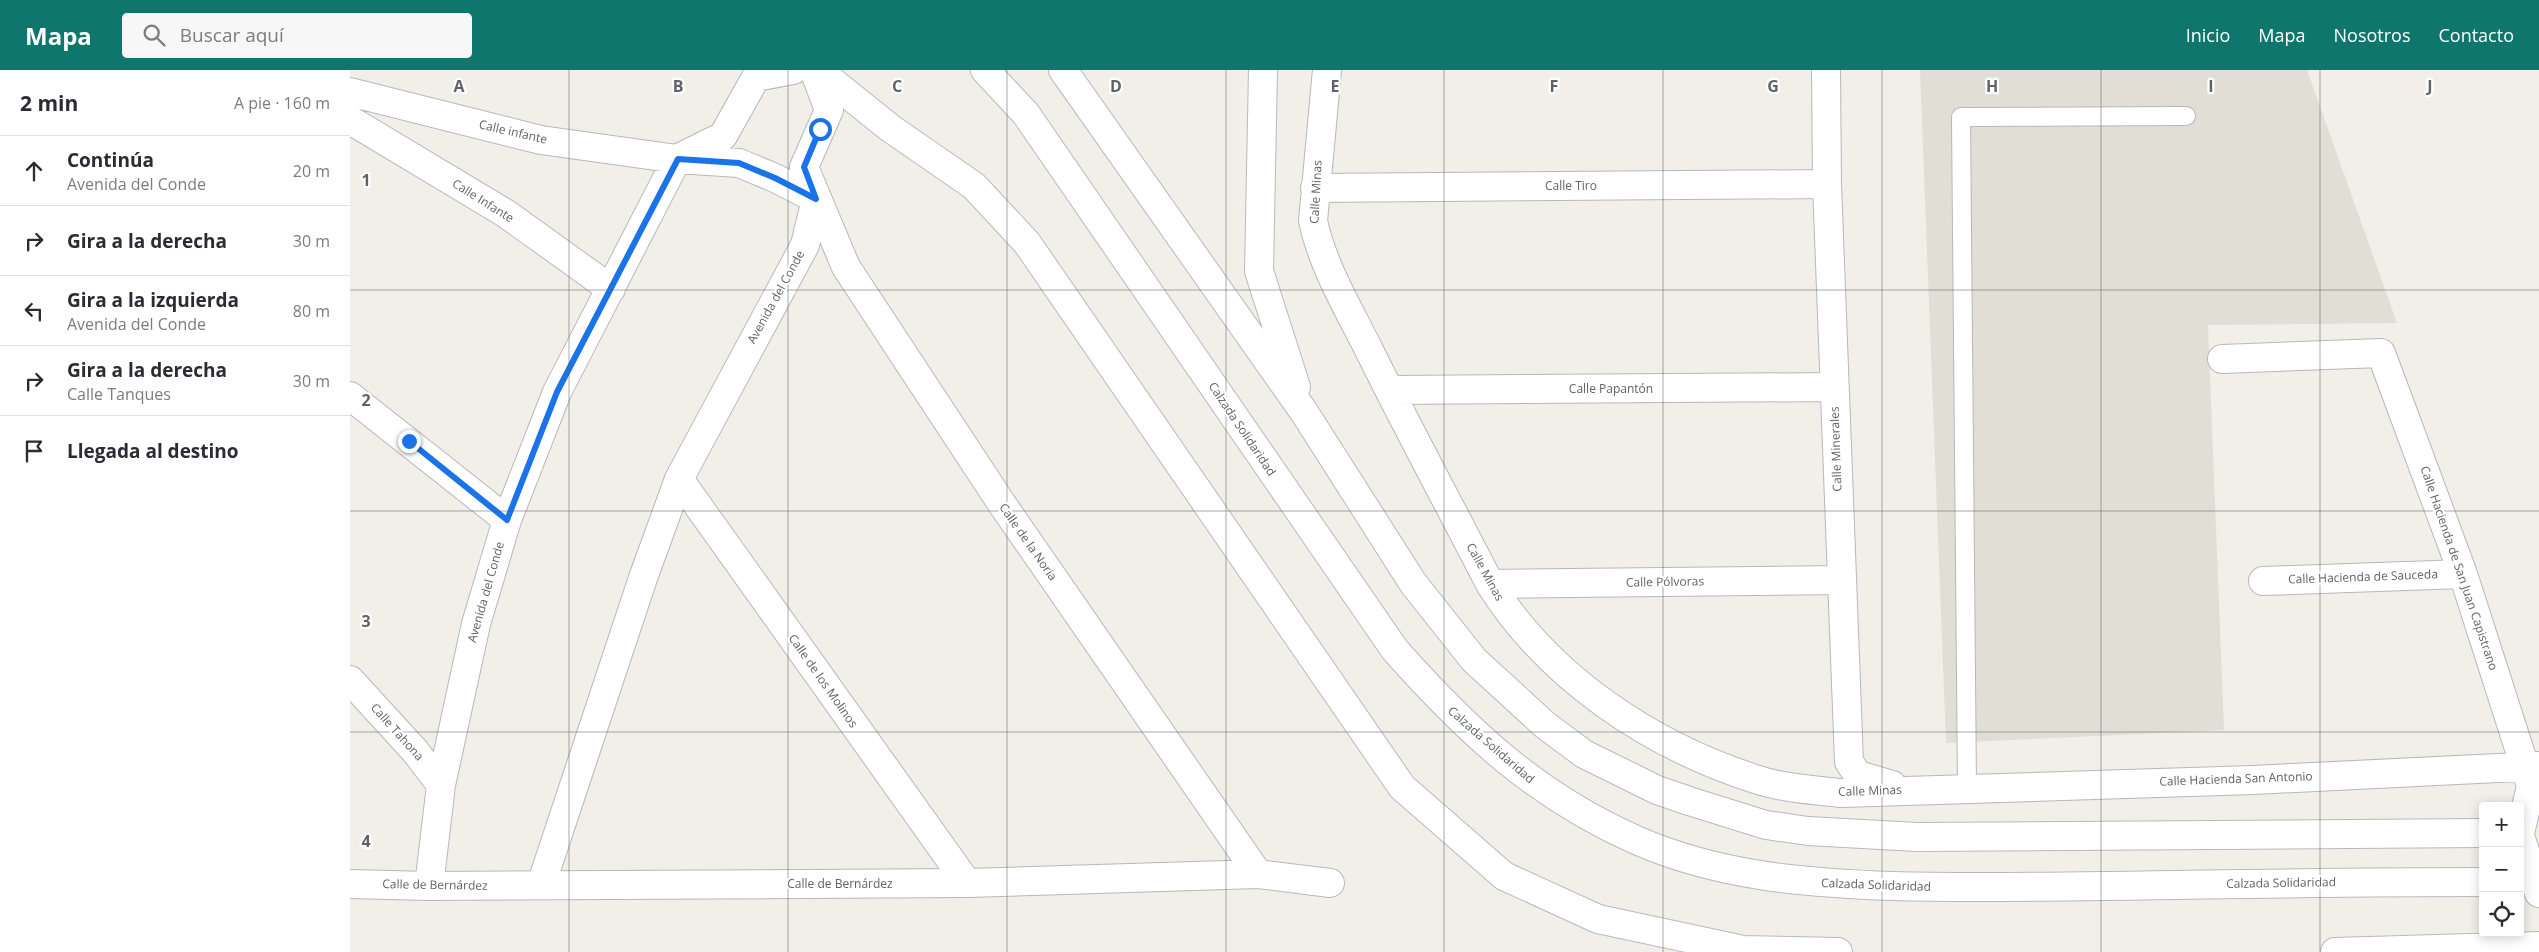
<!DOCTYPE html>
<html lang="es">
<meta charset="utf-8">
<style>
:root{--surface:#fff;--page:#f7f7f7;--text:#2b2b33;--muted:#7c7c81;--line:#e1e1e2;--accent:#0f766e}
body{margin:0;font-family:"Open Sans",sans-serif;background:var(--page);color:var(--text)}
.controls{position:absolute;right:15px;bottom:15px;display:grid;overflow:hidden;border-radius:5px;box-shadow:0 2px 12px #0003}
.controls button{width:45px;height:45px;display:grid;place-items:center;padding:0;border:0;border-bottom:1px solid var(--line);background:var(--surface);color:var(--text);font:25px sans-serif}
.stop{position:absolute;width:15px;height:15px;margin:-11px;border:4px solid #1a73e8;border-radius:50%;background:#fff}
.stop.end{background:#1a73e8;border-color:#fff;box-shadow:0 1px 5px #0008}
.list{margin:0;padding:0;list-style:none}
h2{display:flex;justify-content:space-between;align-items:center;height:65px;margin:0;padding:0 20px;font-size:21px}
h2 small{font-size:16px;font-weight:400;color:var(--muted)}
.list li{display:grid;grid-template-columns:32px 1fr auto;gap:15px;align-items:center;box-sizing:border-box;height:70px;padding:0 20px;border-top:1px solid var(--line)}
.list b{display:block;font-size:19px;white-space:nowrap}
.list p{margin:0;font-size:16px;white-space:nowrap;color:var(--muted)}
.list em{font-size:16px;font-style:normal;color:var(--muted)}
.icon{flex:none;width:28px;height:28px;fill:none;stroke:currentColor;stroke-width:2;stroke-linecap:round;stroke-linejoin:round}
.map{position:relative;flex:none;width:2189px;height:882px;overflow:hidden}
header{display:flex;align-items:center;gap:30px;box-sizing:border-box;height:70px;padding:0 25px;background:var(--accent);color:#fff}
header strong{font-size:24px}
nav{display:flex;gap:28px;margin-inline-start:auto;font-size:18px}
.search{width:350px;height:45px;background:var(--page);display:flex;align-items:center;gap:12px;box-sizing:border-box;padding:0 18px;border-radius:5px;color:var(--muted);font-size:19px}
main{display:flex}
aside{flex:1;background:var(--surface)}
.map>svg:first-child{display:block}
.education{fill:#e1ded6}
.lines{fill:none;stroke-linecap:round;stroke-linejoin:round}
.lane-casing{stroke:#b5b8bc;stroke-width:20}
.street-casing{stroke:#b5b8bc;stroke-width:30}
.secondary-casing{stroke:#b6babf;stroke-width:30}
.lane{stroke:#fff;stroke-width:18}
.street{stroke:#fff;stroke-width:28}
.secondary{stroke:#fff;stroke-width:28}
.route{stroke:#1a73e8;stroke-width:6}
.grid{fill:none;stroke:#5f6368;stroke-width:1;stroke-opacity:0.55}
.labels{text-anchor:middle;stroke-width:4.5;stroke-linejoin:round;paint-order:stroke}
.street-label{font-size:12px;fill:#5f6368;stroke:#fff}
.grid-label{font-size:16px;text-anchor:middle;font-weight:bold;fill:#5f6368;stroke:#fff;stroke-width:4.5;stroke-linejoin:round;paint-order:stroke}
</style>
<header>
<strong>Mapa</strong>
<div class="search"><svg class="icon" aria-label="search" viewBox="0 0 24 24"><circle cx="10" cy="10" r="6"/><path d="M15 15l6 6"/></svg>Buscar aquí</div>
<nav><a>Inicio</a><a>Mapa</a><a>Nosotros</a><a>Contacto</a></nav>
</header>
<main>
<aside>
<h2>2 min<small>A pie · 160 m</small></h2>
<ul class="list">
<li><svg class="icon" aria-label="ahead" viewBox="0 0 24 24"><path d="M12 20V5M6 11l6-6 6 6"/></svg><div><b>Continúa</b><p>Avenida del Conde</p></div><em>20 m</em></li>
<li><svg class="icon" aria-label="right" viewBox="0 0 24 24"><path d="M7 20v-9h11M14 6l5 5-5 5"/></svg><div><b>Gira a la derecha</b></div><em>30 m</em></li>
<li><svg class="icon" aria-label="left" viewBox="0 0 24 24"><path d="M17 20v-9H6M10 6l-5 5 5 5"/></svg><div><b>Gira a la izquierda</b><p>Avenida del Conde</p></div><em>80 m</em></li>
<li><svg class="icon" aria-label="right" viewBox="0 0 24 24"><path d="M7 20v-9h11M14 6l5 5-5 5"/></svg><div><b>Gira a la derecha</b><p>Calle Tanques</p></div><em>30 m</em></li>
<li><svg class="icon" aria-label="arrive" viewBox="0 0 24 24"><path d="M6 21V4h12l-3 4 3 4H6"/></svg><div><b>Llegada al destino</b></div></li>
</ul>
</aside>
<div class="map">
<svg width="2189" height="882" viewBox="0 0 2189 882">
<rect width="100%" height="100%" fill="#f1efe8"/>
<path class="education" d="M 1570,0 L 1957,0 L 2047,253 L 1858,255 L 1874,660 L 1596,673 Z"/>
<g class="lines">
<defs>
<path id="lane" d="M 1617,718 L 1611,47 L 1836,46"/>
<path id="street" d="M 464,0 L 479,40 L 454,97 L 496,197 L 652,434 L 908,804
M 977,0 L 963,151 C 973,197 998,238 1019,280 C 1058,359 1100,436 1140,514 C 1199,608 1300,675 1405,709 C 1432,718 1462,720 1491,723 L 1903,710 L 2189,696
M 1476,0 L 1477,114 L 1499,692 L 1508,705 L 1542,715
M 0,22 L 191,70 L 327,89 L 389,93 L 425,108 L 466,129
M 0,50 L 155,143 L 261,219
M 965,118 L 1477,114
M 1872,289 L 2031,283 L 2113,504 L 2181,716 L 2189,728
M 1039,320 L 1484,317
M 0,326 L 157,450
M 329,409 L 617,813
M 1913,511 L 2113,504
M 1140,514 L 1491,510
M 0,610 L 65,681 L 91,715
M 2170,763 L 2181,716
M 0,814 L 79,816 L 617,813 L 908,804 L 980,813
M 191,815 L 293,508 L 329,409 L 455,175 L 466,129
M 79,816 L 91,715 L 126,554 L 157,450 L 207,322 L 327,89 L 373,66 L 406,7 L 443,0"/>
<path id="secondary" d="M 468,0 L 540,58 L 624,116 L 677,173 L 1052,717 L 1154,806 L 1248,849 L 1393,880 L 1488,882
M 635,0 L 676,44 L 1045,580 C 1118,662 1185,725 1286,770 C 1368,806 1455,813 1543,816 C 1613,818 1683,817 1753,816 C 1880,814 2006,812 2133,812
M 713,0 L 954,342 L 1063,513 L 1124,590 L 1195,655 L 1234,684 L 1307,720 L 1339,731 L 1416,755 L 1458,761 L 1567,767 L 2133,763
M 913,0 L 909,201 L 946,317
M 2170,766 L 2189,823
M 1985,882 L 2189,876"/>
</defs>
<use href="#lane" class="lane-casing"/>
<use href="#street" class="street-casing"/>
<use href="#secondary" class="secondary-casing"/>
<use href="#lane" class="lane"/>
<use href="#street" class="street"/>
<use href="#secondary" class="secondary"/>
</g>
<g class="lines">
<path class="route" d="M 59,371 L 157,450 L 207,322 L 328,89 L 389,93 L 425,108 L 466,129 L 454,97 L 470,59"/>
</g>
<path class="grid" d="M 219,0 L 219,882M 438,0 L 438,882M 657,0 L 657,882M 876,0 L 876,882M 1094,0 L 1094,882M 1313,0 L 1313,882M 1532,0 L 1532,882M 1751,0 L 1751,882M 1970,0 L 1970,882M 0,220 L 2189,220M 0,441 L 2189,441M 0,662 L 2189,662"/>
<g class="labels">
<g class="street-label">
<text transform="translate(163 62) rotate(13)" y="4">Calle infante</text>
<text x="1221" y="120">Calle Tiro</text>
<text transform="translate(966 122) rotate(-87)" y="4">Calle Minas</text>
<text transform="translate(133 131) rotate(32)" y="4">Calle Infante</text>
<text transform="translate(426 227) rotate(-61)" y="4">Avenida del Conde</text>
<text x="1261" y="323">Calle Papantón</text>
<text transform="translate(892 359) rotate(56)" y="4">Calzada Solidaridad</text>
<text transform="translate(1486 379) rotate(-92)" y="4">Calle Minerales</text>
<text transform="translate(678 472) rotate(55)" y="4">Calle de la Noria</text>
<text transform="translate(2109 498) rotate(71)" y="4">Calle Hacienda de San Juan Capistrano</text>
<text transform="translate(1135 502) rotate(61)" y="4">Calle Minas</text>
<text transform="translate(2013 507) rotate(-2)" y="4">Calle Hacienda de Sauceda</text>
<text transform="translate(1315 512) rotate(-1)" y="4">Calle Pólvoras</text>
<text transform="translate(136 522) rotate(-74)" y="4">Avenida del Conde</text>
<text transform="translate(473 611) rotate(55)" y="4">Calle de los Molinos</text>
<text transform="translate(47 662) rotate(48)" y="4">Calle Tahona</text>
<text transform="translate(1141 675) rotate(41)" y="4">Calzada Solidaridad</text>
<text transform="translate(1886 709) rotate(-2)" y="4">Calle Hacienda San Antonio</text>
<text transform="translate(1520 721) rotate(-2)" y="4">Calle Minas</text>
<text transform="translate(1931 813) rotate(-1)" y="4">Calzada Solidaridad</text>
<text x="490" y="818">Calle de Bernárdez</text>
<text transform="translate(85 815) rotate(1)" y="4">Calle de Bernárdez</text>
<text transform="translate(1526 815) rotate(2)" y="4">Calzada Solidaridad</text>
</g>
</g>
<g class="grid-label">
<text x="109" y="22">A</text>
<text x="328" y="22">B</text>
<text x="547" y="22">C</text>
<text x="766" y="22">D</text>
<text x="985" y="22">E</text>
<text x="1204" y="22">F</text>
<text x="1423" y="22">G</text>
<text x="1642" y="22">H</text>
<text x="1861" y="22">I</text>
<text x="2080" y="22">J</text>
<text x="16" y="116">1</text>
<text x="16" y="336">2</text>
<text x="16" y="557">3</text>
<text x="16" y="777">4</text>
</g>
</svg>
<div class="controls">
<button>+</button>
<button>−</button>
<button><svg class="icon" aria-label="locate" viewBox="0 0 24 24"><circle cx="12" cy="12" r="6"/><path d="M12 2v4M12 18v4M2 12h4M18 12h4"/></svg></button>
</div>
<div class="stop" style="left:470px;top:59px"></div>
<div class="stop end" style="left:59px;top:371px"></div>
</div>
</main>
